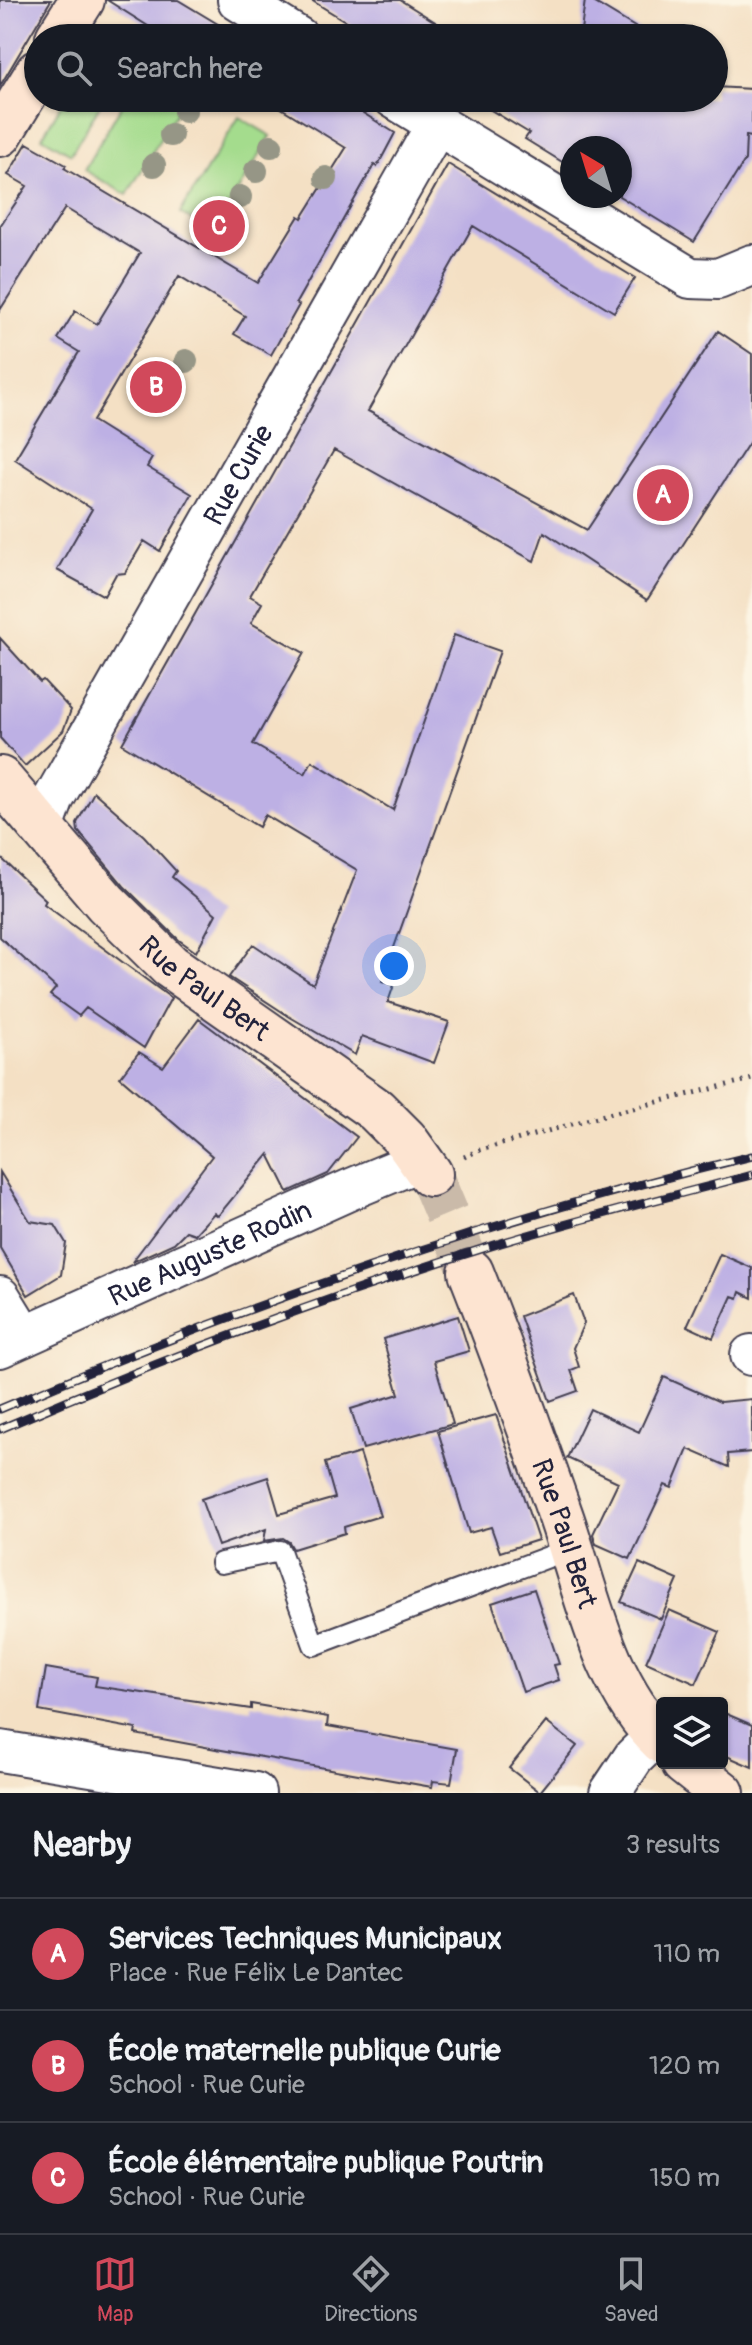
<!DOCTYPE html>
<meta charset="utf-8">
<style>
:root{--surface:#171b24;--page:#242831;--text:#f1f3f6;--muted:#9ea1a6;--line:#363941;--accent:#d1495b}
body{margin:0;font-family:Pangolin,sans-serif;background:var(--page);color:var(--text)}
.controls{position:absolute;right:24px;bottom:24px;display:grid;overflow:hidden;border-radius:8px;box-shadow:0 2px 6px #0004}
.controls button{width:72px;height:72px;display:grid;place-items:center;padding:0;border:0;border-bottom:2px solid var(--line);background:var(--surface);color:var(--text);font:40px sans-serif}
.compass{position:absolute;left:560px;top:136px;width:72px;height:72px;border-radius:50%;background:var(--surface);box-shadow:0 2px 6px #0004;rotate:322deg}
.you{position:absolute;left:394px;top:966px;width:28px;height:28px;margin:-20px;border:6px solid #fff;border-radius:50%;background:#1a73e8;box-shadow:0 0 0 12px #1a73e833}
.badge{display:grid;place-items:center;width:52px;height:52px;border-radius:50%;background:var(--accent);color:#fff;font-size:26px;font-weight:700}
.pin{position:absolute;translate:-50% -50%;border:4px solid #fff;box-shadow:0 2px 8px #0006}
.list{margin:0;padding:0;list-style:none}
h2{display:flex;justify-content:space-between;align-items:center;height:104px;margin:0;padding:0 32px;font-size:34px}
h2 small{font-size:26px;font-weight:400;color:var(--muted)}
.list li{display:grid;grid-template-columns:52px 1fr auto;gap:24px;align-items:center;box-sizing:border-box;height:112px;padding:0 32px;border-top:2px solid var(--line)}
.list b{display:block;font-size:30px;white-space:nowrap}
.list p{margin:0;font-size:26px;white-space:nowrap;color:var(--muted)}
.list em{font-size:26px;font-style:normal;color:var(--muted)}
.icon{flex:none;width:44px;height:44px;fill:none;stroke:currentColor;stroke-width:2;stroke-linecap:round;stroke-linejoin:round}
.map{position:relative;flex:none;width:752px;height:1793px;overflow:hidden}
.search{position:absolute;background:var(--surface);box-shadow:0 2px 6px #0004;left:24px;right:24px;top:24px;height:88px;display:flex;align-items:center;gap:20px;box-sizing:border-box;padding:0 28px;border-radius:44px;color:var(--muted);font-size:30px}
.sheet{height:440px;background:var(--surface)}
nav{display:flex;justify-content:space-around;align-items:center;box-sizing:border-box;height:112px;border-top:2px solid var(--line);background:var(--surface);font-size:22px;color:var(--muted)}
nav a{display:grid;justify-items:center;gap:4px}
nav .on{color:var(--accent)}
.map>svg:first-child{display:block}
.green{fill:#a4dc8d;stroke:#637f64;stroke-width:2}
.building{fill:#bdb0e4}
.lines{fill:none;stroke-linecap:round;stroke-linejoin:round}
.secondary-tunnel{stroke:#cabaa9;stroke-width:44;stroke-dasharray:44 22;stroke-linecap:butt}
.lane-casing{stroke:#423e50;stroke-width:24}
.street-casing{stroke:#423e50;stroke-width:44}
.secondary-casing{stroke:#423e50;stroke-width:48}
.path{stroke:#423e50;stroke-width:5;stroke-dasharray:2 6;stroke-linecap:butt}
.lane{stroke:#fff;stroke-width:20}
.street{stroke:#fff;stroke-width:40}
.secondary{stroke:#fde4d1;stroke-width:44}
.rail-casing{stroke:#22223b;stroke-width:9}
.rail{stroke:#fcf5e5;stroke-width:6;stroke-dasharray:18;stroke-linecap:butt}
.tree{fill:#969686}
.labels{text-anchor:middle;stroke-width:6;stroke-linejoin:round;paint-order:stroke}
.street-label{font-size:28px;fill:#22223b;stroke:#fcf5e5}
</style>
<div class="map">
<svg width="752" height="1793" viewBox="0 0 752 1793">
<rect width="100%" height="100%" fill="#fcf5e5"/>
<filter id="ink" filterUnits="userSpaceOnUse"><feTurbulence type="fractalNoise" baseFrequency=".0125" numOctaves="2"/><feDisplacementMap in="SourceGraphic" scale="16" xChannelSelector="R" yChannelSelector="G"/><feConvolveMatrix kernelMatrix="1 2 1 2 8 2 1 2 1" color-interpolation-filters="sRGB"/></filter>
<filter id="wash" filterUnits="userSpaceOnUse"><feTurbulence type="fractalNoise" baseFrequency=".006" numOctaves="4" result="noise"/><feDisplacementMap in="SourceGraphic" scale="32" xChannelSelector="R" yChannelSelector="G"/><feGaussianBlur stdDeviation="1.8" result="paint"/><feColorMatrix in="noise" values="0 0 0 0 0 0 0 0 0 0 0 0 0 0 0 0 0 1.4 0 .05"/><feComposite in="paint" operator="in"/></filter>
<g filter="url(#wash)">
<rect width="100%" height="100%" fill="#f4e0c4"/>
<path class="green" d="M 65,98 L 104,98 L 71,154 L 42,137 Z
M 126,98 L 185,98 L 127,195 L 84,170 Z
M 239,117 L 271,136 L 212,233 L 180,213 Z"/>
<g id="blocks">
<path class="building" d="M 0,0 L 51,0 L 0,86 Z
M 107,0 L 178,0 L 241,38 L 167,38 Z
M 311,0 L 400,0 L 461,38 L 373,38 Z
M 585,0 L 590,0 L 653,38 L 580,38 Z
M 714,87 L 752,89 L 752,137 L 746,136 L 745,160 L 694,242 L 619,196 L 620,148 L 572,148 L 572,168 L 525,139 L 529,133 L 471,98 L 558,98 L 571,106 L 572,98 L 714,98 Z
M 265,98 L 339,98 L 395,133 L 377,167 L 374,165 L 296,303 L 299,305 L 271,355 L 234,334 L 245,316 L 179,276 L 93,421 L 152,458 L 147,467 L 192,494 L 160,551 L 144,541 L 125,573 L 116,574 L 104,596 L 57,570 L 92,509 L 15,459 L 79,352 L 58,339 L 75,311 L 97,324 L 140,253 L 65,208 L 0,310 L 0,226 L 27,186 L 8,175 L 27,143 L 66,165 L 64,168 L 258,283 L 299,216 L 302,218 L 346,148 Z
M 448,164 L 635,278 L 614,312 L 473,226 L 368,411 L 587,530 L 718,331 L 752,354 L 752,438 L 647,600 L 544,532 L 534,561 L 334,450 L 250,596 L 262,603 L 251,623 L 304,653 L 253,744 L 305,774 L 312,761 L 393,810 L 454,635 L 500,651 L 382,981 L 394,985 L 388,1002 L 449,1022 L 434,1063 L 362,1036 L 355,1055 L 290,1017 L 229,977 L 253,944 L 313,984 L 357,870 L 265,815 L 259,827 L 122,744 Z
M 0,638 L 40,682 L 43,680 L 71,710 L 63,731 L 25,766 L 0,738 Z
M 94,792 L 144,836 L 176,871 L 172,877 L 216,914 L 196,952 L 179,940 L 124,886 L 78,831 L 77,823 Z
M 0,857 L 46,900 L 44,904 L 171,998 L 144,1048 L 86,1008 L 79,1016 L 50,995 L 56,988 L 0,937 Z
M 199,1019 L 357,1137 L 328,1174 L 288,1192 L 269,1154 L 218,1216 L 214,1213 L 195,1234 L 186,1231 L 174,1243 L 132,1262 L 212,1156 L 120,1077 L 139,1052 L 163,1067 Z
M 0,1172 L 30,1221 L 55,1225 L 66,1243 L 61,1275 L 28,1295 L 0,1248 Z
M 720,1254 L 752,1268 L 752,1298 L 740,1292 L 738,1298 L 732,1296 L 713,1338 L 687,1326 Z
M 574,1295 L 584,1323 L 573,1348 L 579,1367 L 571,1370 L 578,1391 L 550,1401 L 520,1316 Z
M 458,1316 L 469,1351 L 434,1361 L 453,1424 L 363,1449 L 351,1409 L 399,1394 L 383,1339 Z
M 664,1377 L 720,1402 L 752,1399 L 752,1452 L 728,1454 L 729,1467 L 688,1449 L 672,1488 L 665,1485 L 630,1559 L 596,1544 L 593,1534 L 618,1482 L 567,1458 L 590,1409 L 639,1432 Z
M 496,1415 L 538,1540 L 500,1552 L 491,1527 L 469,1533 L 438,1431 Z
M 360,1453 L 380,1516 L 344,1527 L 345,1533 L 293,1549 L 289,1542 L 283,1538 L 264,1541 L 266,1529 L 218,1546 L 201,1499 L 268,1477 L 279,1514 L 335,1498 L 325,1463 Z
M 639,1563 L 678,1580 L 661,1619 L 621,1602 Z
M 534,1589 L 559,1664 L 554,1665 L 559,1680 L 523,1692 L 492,1603 Z
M 669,1610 L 720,1632 L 696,1684 L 646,1662 Z
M 46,1668 L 97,1677 L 95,1686 L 251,1709 L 251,1704 L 328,1717 L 327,1726 L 457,1749 L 451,1783 L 433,1781 L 432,1787 L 216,1749 L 135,1734 L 136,1729 L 39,1711 Z
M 722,1712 L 752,1725 L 752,1767 L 722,1754 Z
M 546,1722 L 577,1746 L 540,1792 L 509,1768 Z"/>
</g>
</g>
<g filter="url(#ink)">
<use href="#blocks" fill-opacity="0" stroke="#423e50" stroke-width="2"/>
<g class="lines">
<path class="secondary-tunnel" d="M 430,1174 L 471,1272"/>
<defs>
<path id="lane" d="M 221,1563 L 280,1551 L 314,1645 L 572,1548"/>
<g id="street">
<path d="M 238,0 L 299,38"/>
<path d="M 394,98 L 690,278 L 718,279 L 752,265"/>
<path id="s1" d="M 43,828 L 54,798 L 437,124"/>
<path d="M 0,1297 L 24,1336"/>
<path id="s2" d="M 0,1347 L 349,1190 L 421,1160"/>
<path d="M 751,1355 L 752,1355"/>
<path d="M 0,1751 L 255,1793"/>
<path d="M 610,1793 L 634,1757 L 656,1736"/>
</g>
<g id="secondary">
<path d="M 58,38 L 82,0"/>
<path d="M 0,134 L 38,72"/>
<path id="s3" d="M 0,779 L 106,903 L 170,966 L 376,1110 L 405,1139 L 430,1174"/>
<path id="s4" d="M 471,1272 C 503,1353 532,1434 561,1517 C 587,1592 603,1684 662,1741"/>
<path d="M 684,1763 L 722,1793"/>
</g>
</defs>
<use href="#lane" class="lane-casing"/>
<use href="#street" class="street-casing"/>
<use href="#secondary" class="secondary-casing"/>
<path class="path" d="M 464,1157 L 477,1151 L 604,1115 L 752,1079"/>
<use href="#lane" class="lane"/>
<use href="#street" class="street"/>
<use href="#secondary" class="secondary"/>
<defs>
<path id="rail" d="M 0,1409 C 244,1305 493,1218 752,1156
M 0,1429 C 160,1360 322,1298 488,1247 C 575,1220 664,1198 752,1175"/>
</defs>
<use href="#rail" class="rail-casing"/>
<use href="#rail" class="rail"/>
</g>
<g class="tree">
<circle cx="185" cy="111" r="12"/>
<circle cx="171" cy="135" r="12"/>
<circle cx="271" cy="146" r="12"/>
<circle cx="154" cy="165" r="12"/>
<circle cx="256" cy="171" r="12"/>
<circle cx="326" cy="178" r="12"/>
<circle cx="240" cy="197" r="12"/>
<circle cx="225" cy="224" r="12"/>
<circle cx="186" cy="361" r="12"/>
</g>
</g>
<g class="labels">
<g class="street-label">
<text dy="10" stroke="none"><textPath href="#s1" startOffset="404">Rue Curie</textPath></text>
<text dy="10" stroke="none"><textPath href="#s3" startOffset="294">Rue Paul Bert</textPath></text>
<text dy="10" stroke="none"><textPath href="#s2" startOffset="230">Rue Auguste Rodin</textPath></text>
<text dy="10" stroke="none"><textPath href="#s4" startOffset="278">Rue Paul Bert</textPath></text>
</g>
</g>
</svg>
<div class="controls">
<button><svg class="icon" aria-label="layers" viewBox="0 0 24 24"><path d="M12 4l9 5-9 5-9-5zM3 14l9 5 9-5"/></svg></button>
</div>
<svg class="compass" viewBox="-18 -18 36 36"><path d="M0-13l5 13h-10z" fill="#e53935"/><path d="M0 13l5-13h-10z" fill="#9ea1a6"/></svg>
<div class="you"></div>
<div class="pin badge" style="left:663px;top:495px">A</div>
<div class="pin badge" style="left:156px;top:387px">B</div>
<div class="pin badge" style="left:219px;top:226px">C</div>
<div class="search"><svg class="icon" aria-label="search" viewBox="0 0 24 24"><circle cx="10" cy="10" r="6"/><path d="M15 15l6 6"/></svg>Search here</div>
</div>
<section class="sheet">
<h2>Nearby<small>3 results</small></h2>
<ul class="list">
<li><span class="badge">A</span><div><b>Services Techniques Municipaux</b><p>Place · Rue Félix Le Dantec</p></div><em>110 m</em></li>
<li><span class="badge">B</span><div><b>École maternelle publique Curie</b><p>School · Rue Curie</p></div><em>120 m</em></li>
<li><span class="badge">C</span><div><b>École élémentaire publique Poutrin</b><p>School · Rue Curie</p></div><em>150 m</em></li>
</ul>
</section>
<nav>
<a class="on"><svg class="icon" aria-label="map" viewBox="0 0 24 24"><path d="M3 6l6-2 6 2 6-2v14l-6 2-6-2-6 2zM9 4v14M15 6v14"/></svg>Map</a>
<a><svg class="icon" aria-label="directions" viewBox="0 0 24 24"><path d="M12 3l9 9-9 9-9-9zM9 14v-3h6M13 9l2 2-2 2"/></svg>Directions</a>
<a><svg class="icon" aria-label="saved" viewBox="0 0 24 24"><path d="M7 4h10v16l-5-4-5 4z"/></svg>Saved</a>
</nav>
